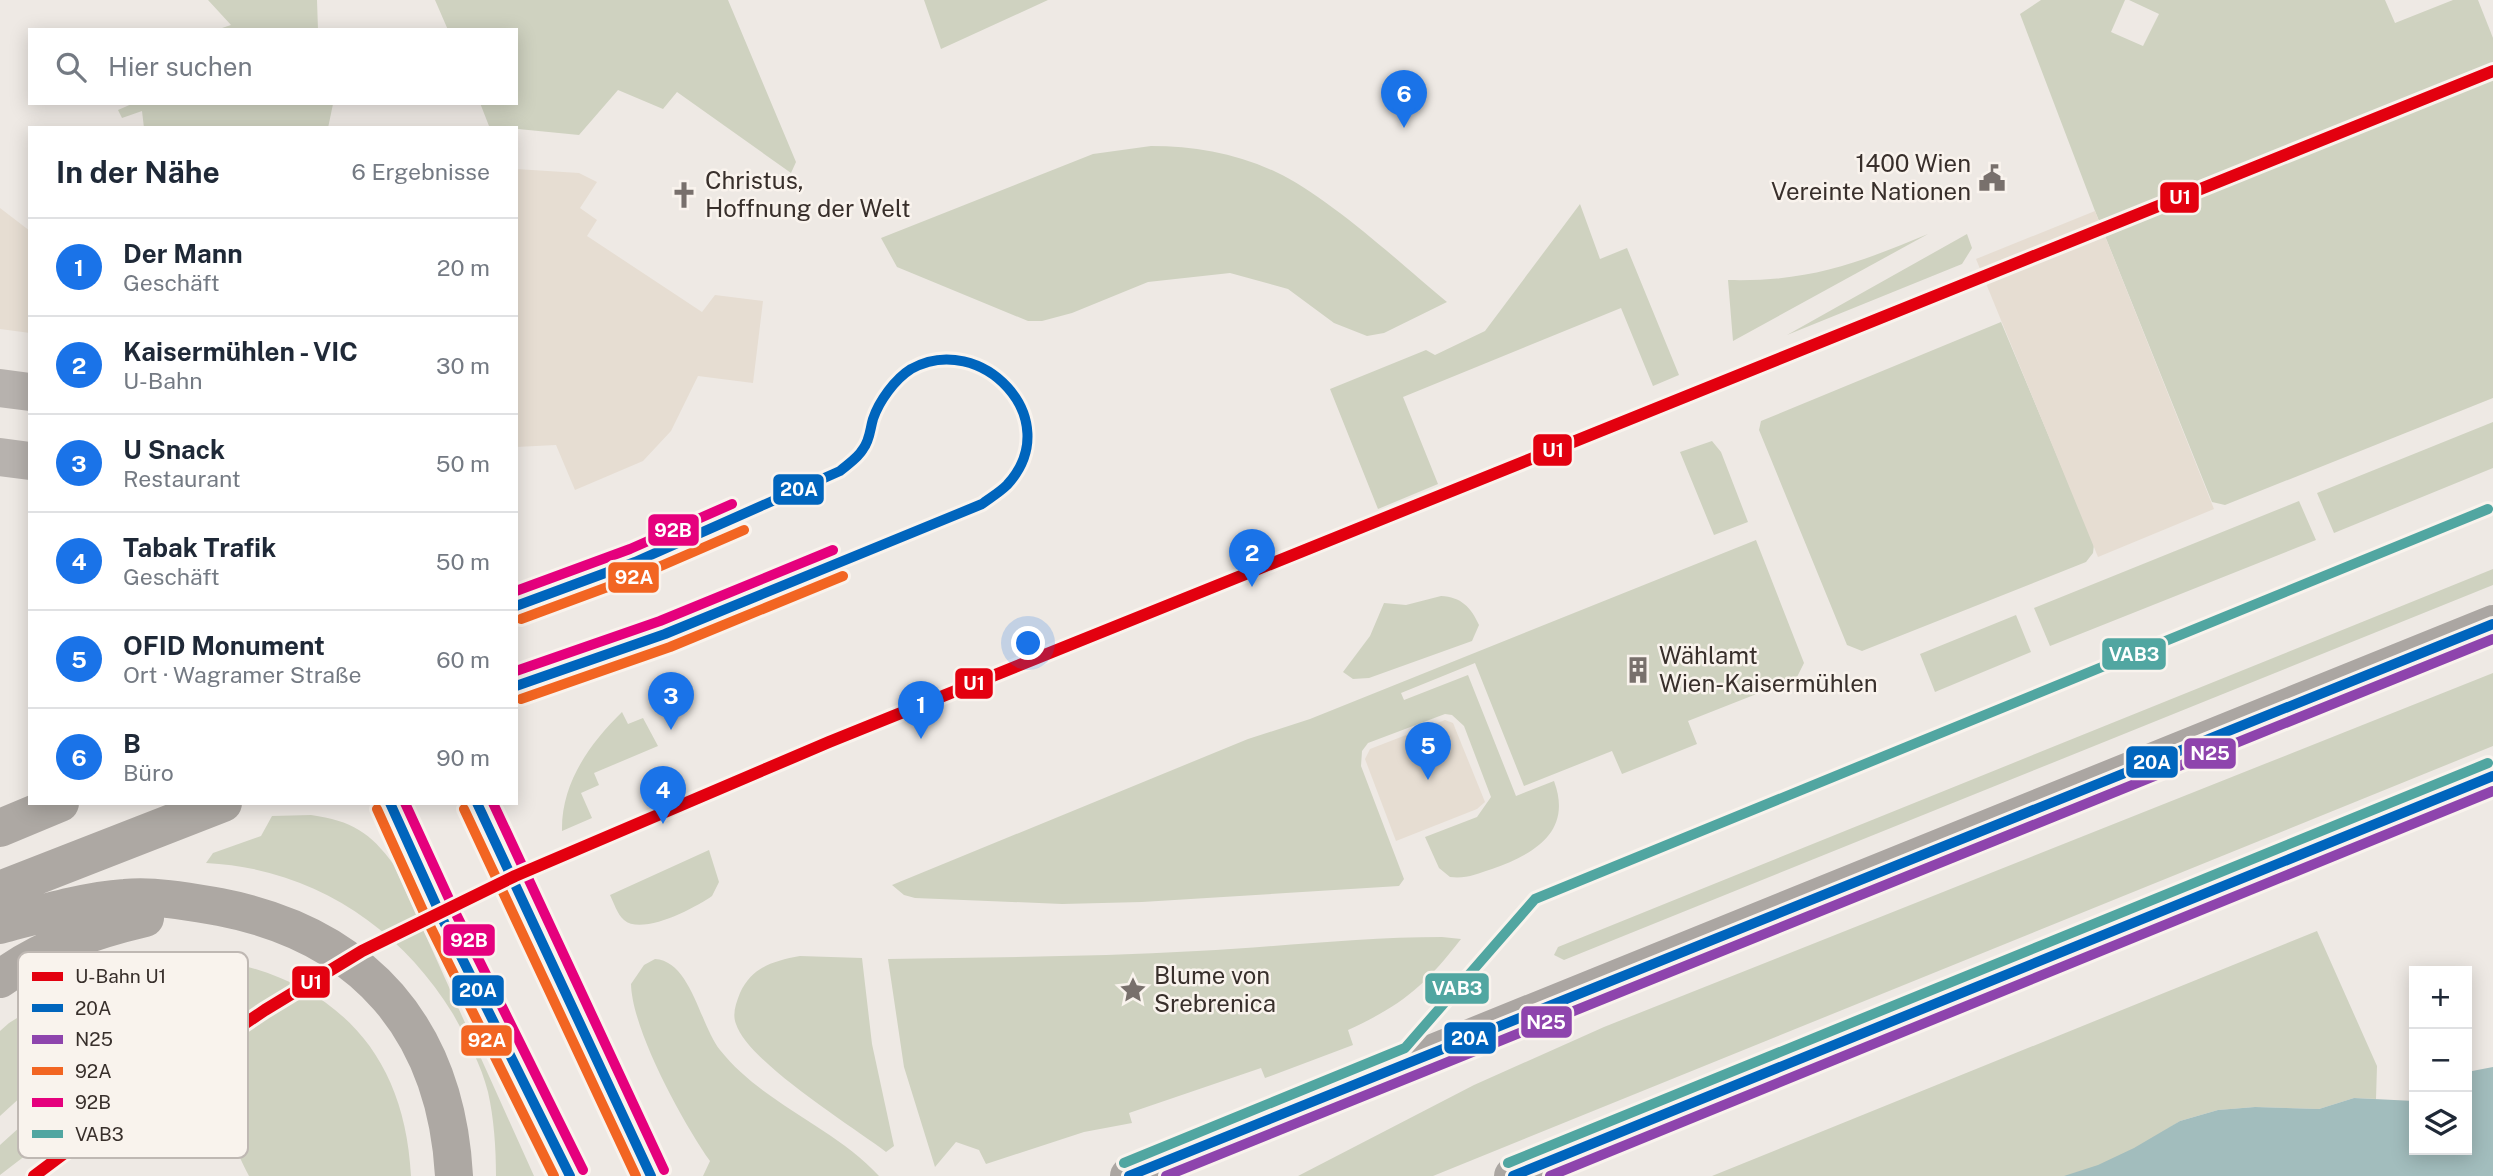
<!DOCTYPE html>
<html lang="de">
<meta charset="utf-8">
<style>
:root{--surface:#fff;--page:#f6f6f7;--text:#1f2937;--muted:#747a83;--line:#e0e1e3;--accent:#1a73e8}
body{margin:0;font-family:"Public Sans",sans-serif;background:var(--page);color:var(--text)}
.controls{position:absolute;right:21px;bottom:21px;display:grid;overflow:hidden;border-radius:0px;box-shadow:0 4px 18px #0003}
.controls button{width:63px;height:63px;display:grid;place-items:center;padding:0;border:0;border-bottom:2px solid var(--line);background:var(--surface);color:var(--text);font:35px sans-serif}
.you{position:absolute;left:1029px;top:644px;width:24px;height:24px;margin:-18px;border:5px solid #fff;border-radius:50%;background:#1a73e8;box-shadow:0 0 0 10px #1a73e833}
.badge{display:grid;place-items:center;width:46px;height:46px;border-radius:50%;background:var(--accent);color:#fff;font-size:23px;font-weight:700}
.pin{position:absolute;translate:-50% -58px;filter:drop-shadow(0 2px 4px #0008)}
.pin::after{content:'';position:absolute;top:37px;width:24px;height:21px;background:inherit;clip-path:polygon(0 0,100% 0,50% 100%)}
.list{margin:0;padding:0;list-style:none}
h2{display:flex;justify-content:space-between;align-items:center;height:91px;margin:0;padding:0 28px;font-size:30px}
h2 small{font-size:23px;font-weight:400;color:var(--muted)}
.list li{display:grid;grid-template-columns:46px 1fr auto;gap:21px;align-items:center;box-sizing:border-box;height:98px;padding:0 28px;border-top:2px solid var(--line)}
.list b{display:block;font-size:26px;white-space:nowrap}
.list p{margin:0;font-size:23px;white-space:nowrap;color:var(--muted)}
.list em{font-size:23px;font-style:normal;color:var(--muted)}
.icon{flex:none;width:38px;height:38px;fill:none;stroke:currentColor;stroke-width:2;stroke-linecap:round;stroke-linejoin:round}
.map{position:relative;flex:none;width:2493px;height:1176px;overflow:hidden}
.search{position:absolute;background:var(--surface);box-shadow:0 4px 18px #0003;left:28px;top:28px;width:490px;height:77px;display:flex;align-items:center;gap:18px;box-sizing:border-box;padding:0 24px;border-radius:0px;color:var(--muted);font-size:26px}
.panel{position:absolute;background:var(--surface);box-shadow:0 4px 18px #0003;left:28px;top:126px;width:490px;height:679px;border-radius:0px}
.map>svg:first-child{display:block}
.green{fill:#cfd2c0}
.plaza{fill:#e6ddd2}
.water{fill:#a2bdbd}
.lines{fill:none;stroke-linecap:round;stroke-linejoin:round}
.secondary{stroke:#b7b2ae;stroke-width:38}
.primary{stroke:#aba6a2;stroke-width:38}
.highway{stroke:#ada8a3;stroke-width:38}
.bus-1-casing{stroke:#f9f3ed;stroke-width:16}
.bus-2-casing{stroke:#f9f3ed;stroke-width:16}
.bus-3-casing{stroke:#f9f3ed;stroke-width:16}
.bus-4-casing{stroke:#f9f3ed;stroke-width:16}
.bus-5-casing{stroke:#f9f3ed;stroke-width:16}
.bus-1{stroke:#0065bd;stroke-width:10}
.bus-2{stroke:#8e44ad;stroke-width:10}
.bus-3{stroke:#f26522;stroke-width:10}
.bus-4{stroke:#e5007d;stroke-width:10}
.bus-5{stroke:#51a6a1;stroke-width:10}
.metro-1-casing{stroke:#f9f3ed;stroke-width:18}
.metro-1{stroke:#e3000f;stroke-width:12}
.labels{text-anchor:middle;stroke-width:5;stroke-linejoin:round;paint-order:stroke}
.poi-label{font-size:24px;fill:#382f2b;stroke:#f9f3ed;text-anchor:start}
.key{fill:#f9f3ed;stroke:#bfb8b3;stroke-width:2}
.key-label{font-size:19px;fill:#382f2b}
.line-badge{stroke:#f9f3ed;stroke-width:2.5}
.badge-label{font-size:19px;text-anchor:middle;font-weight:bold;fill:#fff}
</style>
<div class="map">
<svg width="2493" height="1176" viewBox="0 0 2493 1176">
<rect width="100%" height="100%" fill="#eee9e4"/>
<path class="green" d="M 208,0 L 317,0 L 318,30 L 216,30 L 231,25 Z
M 435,0 L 728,0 L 796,162 L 791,173 L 677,92 L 663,109 L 618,90 L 579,135 L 489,126 L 480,103 L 516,103 L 516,30 L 448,30 Z
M 924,0 L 1048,0 L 941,49 Z
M 2041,0 L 2125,0 L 2111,32 L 2143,46 L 2159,14 L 2129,0 L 2385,0 L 2395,23 L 2453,0 L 2478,0 L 2493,38 L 2493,398 L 2225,505 L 2212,502 L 2095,211 L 2020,14 Z
M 134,103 L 333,103 L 333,104 L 328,128 L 144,128 L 142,111 L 122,118 L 118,110 Z
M 1151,146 C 1194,146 1235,153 1276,172 C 1329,197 1400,263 1447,302 L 1384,333 L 1367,336 L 1334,323 L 1288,289 L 1230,273 L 1148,282 L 1072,313 L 1042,321 L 1028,321 L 897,267 L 881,238 L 1093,154 Z
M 1580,204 L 1600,259 L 1627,248 L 1679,375 L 1653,386 L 1621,308 L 1403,397 L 1438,484 L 1378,509 L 1330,389 L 1426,350 L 1435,355 L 1485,331 Z
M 1928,234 L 1733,341 L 1728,280 C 1808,282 1856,264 1928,234 Z
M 1967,234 L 1972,248 L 1962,264 L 1787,335 Z
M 2001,322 L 2094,544 L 2093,553 L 2086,562 L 1862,651 L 1847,645 L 1759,430 L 1761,421 Z
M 2493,422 L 2493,468 L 2334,533 L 2317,493 Z
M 1712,441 L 1721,452 L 1748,522 L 1714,535 L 1680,452 Z
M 2299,501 L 2316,540 L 2050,646 L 2034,608 Z
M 1756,540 L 1804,663 L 1797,677 L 1787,682 L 1688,721 L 1697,744 L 1622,774 L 1612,751 L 1524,786 L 1475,663 L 1401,693 L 1404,700 L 1468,675 L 1516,796 L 1554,781 C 1573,832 1534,854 1492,869 C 1477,874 1466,879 1450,877 L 1439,868 L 1425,837 L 1477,817 L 1491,797 L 1464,726 L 1452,715 L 1445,714 L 1368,743 L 1362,751 L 1361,766 L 1404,879 L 1399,886 L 1142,902 L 1062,904 L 915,898 L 904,895 L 892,885 L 1248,739 L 1310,719 Z
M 2493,569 L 2493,585 L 1564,960 L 1554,955 L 1558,947 Z
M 1441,596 C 1461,597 1471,607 1479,625 L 1472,641 L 1369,678 L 1353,679 L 1343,672 L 1370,636 L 1384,603 L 1406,605 Z
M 2016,615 L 2031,652 L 1935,692 L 1920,654 Z
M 2493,673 L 2493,746 L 1433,1176 L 1298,1176 L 1474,1085 L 1604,1027 Z
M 622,712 L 628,724 L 643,718 L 658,746 L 594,773 L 599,785 L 581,793 L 592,818 L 562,831 C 561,784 589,744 622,712 Z
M 311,815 C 352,821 370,832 394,865 L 534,1176 L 496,1176 C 496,1148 494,1119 488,1092 C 481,1064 467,1039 453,1014 C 399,925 310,868 206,863 L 213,853 L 261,836 L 272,816 Z
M 709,850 L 719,882 L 712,896 C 695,908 642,936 624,920 C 617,914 614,903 610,895 Z
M 2317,931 L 2377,1066 L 2376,1099 L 2354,1098 L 2319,1109 L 2255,1107 L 2218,1110 L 2180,1121 L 2094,1176 L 1712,1176 Z
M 1442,937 L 1461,939 C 1424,987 1402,1005 1348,1030 L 1353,1045 L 1265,1078 L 1261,1068 L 1129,1113 L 1132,1123 L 1084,1132 L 986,1164 L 979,1150 L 956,1142 L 935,1167 L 904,1067 L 888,959 C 991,957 1094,957 1197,951 C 1279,947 1360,937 1442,937 Z
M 193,956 C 323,972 404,1041 411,1176 L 249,1176 C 243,1164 235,1150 234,1136 C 233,1120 240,1103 243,1088 C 252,1049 241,1017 206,997 C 181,982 153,988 128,999 L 0,1116 L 0,1031 L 9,1023 C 71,984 119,961 193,956 Z
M 800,956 L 862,958 L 872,1044 L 894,1146 L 886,1152 C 852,1126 748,1062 736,1024 C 732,1014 736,1003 740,993 C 752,967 773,961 800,956 Z
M 655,959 C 691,961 700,1025 720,1050 C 763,1104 833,1126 879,1176 L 703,1176 L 710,1161 C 683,1123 632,1030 631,984 L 644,965 Z
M 172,1009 L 189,1012 L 208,1023 L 112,1089 L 0,1175 L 0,1145 L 137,1021 L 151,1013 Z"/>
<path class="plaza" d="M 516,169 L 579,173 L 597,182 L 580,208 L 597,220 L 587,236 L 702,312 L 715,295 L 763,301 L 753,383 L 698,376 L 671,431 L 643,461 L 575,490 L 556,445 L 516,447 Z
M 0,208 L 30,231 L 30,333 L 0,329 Z
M 2095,211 L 2214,509 L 2098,557 L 1976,259 Z
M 1445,720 L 1453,723 L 1485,802 L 1477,809 L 1396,841 L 1365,759 L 1370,749 Z"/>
<path class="water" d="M 2493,1067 L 2493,1176 L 2064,1176 L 2098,1165 L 2134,1148 L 2180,1121 L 2218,1110 L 2255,1107 L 2319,1109 L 2354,1098 L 2414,1101 L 2414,1150 L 2467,1150 L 2467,1072 Z"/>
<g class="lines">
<path class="secondary" d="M 0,388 L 30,392
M 0,457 L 30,461
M 390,803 L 442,918 L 570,1176
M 477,803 L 651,1176"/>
<path class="primary" d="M 1129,1176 L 2493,624
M 1513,1176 L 2493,776"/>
<path class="highway" d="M 0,828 L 60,803
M 0,890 L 223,803
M 0,925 C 41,914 83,901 125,898 C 155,895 191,902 220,907 C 365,935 446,1030 454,1176
M 0,979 C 43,947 94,930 145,918"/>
<defs>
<path id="bus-1" d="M 516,606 L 635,562 L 840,471 C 848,464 858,458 863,449 C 870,440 870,429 873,419 C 879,401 895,379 911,369 C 980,330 1068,419 1007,485 C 1000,492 990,498 982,504 L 665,634 L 516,686
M 390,803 L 442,918 L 570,1176
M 477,803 L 651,1176
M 1129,1176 L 2493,624
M 1513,1176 L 2493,776"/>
<path id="bus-2" d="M 1166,1176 L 2493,639
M 1550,1176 L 2493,791"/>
<path id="bus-3" d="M 521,619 L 640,575 L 744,530
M 521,699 L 670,647 L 843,576
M 377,809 L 429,924 L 554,1176
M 464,809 L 636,1176"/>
<path id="bus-4" d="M 516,591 L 630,549 L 732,504
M 516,671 L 660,621 L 833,550
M 405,803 L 455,912 L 583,1170
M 493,803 L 664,1170"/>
<path id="bus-5" d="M 1124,1163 L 1405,1048 L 1535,899 L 2488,509
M 1508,1163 L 2488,763"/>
</defs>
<use href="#bus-1" class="bus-1-casing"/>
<use href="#bus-2" class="bus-2-casing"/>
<use href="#bus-3" class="bus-3-casing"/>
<use href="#bus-4" class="bus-4-casing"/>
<use href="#bus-5" class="bus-5-casing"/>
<use href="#bus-1" class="bus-1"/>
<use href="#bus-2" class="bus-2"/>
<use href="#bus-3" class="bus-3"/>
<use href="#bus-4" class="bus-4"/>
<use href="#bus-5" class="bus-5"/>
<defs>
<path id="metro-1" d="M 34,1176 L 170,1074 L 265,1010 L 362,951 L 515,876 L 829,742 L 2493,71"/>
</defs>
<use href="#metro-1" class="metro-1-casing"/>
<use href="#metro-1" class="metro-1"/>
</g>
<defs>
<symbol id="civic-bare" viewBox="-9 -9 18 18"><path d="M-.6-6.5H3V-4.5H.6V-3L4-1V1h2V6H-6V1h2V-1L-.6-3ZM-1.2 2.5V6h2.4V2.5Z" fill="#78706c" stroke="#f9f3ed" stroke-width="2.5" paint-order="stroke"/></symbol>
<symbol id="church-bare" viewBox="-9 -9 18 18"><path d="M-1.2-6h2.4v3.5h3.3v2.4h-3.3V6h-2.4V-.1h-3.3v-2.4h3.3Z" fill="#78706c" stroke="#f9f3ed" stroke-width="2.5" paint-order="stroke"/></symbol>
<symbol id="building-bare" viewBox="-9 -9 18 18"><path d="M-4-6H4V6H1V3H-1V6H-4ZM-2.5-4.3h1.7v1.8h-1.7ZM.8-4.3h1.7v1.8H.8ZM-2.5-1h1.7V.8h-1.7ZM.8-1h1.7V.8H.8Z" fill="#78706c" stroke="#f9f3ed" stroke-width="2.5" paint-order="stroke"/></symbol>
<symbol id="sight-bare" viewBox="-9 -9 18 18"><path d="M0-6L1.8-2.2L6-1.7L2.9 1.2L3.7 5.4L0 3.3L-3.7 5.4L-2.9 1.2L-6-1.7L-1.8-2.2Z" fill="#78706c" stroke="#f9f3ed" stroke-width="2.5" paint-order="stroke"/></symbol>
</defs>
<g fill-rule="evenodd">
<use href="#civic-bare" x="1973" y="159" width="38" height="38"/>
<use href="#church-bare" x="665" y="176" width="38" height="38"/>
<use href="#building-bare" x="1619" y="651" width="38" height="38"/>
<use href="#sight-bare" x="1114" y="971" width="38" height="38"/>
</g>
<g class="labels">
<g class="poi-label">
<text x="1971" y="172" text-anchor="end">1400 Wien<tspan x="1971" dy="28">Vereinte Nationen</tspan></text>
<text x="705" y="189">Christus,<tspan x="705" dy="28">Hoffnung der Welt</tspan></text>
<text x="1659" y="664">Wählamt<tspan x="1659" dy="28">Wien-Kaisermühlen</tspan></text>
<text x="1154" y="984">Blume von<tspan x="1154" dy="28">Srebrenica</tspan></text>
</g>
</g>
<rect x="18" y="952" width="230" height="206" rx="10" class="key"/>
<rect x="32" y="972" width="31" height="9" fill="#e3000f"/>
<rect x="32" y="1004" width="31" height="8" fill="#0065bd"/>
<rect x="32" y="1035" width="31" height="9" fill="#8e44ad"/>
<rect x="32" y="1067" width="31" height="8" fill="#f26522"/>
<rect x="32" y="1098" width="31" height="9" fill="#e5007d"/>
<rect x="32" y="1130" width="31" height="8" fill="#51a6a1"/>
<g class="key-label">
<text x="75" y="983">U-Bahn U1</text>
<text x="75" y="1015">20A</text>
<text x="75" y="1046">N25</text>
<text x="75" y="1078">92A</text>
<text x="75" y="1109">92B</text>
<text x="75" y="1141">VAB3</text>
</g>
<g class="line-badge">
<rect x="2159" y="181" width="41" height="33" rx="7" fill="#e3000f"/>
<rect x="1532" y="433" width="41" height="34" rx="7" fill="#e3000f"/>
<rect x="772" y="473" width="53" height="33" rx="7" fill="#0065bd"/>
<rect x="647" y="513" width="53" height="34" rx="7" fill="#e5007d"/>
<rect x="607" y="561" width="53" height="33" rx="7" fill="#f26522"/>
<rect x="2101" y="637" width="66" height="34" rx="7" fill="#51a6a1"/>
<rect x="954" y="667" width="40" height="33" rx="7" fill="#e3000f"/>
<rect x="2183" y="737" width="54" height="33" rx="7" fill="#8e44ad"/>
<rect x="2125" y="745" width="54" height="34" rx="7" fill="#0065bd"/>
<rect x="442" y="923" width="54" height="34" rx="7" fill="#e5007d"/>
<rect x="291" y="965" width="40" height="34" rx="7" fill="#e3000f"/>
<rect x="1424" y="972" width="66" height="33" rx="7" fill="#51a6a1"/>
<rect x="451" y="974" width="54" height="33" rx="7" fill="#0065bd"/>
<rect x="1520" y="1005" width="53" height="34" rx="7" fill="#8e44ad"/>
<rect x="1443" y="1021" width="54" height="34" rx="7" fill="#0065bd"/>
<rect x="460" y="1024" width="53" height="33" rx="7" fill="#f26522"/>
</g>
<g class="badge-label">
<text x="2180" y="204">U1</text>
<text x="1553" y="457">U1</text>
<text x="799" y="496">20A</text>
<text x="673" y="537">92B</text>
<text x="634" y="584">92A</text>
<text x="2134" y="661">VAB3</text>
<text x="974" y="690">U1</text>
<text x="2210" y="760">N25</text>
<text x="2152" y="769">20A</text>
<text x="469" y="947">92B</text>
<text x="311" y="989">U1</text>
<text x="1457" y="995">VAB3</text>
<text x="478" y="997">20A</text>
<text x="1546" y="1029">N25</text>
<text x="1470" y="1045">20A</text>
<text x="487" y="1047">92A</text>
</g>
</svg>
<div class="controls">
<button>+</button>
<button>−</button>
<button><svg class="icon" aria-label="layers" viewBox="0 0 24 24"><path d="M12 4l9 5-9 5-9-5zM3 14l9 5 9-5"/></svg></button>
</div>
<div class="you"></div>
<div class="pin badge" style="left:921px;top:739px">1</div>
<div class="pin badge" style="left:1252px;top:587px">2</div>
<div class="pin badge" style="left:671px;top:730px">3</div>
<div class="pin badge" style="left:663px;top:824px">4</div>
<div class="pin badge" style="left:1428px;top:780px">5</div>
<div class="pin badge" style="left:1404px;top:128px">6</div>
<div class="search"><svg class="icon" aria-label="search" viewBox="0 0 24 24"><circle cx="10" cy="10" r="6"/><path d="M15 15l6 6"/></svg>Hier suchen</div>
<section class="panel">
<h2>In der Nähe<small>6 Ergebnisse</small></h2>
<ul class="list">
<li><span class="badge">1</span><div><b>Der Mann</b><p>Geschäft</p></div><em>20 m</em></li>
<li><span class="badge">2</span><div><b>Kaisermühlen - VIC</b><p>U-Bahn</p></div><em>30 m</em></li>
<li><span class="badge">3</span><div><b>U Snack</b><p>Restaurant</p></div><em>50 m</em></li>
<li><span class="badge">4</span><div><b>Tabak Trafik</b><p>Geschäft</p></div><em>50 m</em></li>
<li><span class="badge">5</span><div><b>OFID Monument</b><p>Ort · Wagramer Straße</p></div><em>60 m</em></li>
<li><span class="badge">6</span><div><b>B</b><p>Büro</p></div><em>90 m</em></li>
</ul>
</section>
</div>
